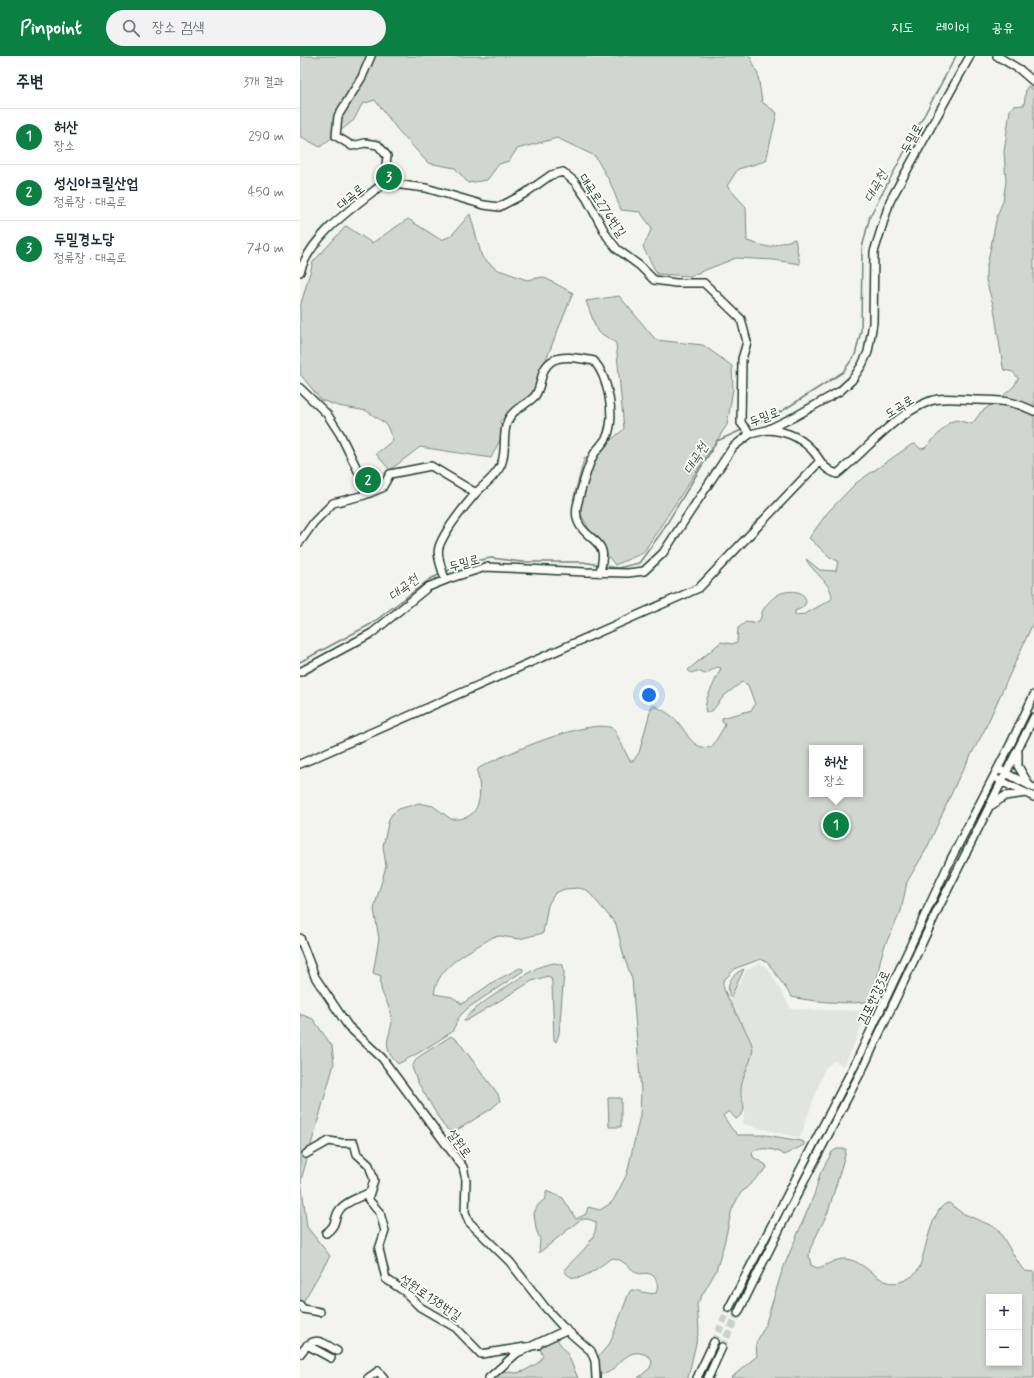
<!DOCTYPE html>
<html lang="ko">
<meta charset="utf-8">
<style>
:root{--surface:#fff;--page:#f2f2f3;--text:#1f2937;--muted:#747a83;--line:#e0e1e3;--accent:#0b8043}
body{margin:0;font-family:Mynerve,"Poor Story",sans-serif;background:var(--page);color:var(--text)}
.controls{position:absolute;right:12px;bottom:12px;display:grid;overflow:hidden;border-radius:0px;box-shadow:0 2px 6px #0003}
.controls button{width:36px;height:36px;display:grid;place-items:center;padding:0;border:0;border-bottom:1px solid var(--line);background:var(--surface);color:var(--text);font:20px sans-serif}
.you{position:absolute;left:349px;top:639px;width:14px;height:14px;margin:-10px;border:3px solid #fff;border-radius:50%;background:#1a73e8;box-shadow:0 0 0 6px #1a73e833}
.badge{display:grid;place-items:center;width:26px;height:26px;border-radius:50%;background:var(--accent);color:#fff;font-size:13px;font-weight:700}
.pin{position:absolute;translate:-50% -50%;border:2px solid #fff;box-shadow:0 1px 4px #0006}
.popup{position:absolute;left:509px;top:689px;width:54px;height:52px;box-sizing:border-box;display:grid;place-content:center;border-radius:0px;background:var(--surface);filter:drop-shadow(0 1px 3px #0005);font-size:13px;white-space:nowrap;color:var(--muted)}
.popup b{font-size:15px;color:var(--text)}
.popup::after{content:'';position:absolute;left:50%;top:100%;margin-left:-8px;border:8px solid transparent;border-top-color:var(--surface)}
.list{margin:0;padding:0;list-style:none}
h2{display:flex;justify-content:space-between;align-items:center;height:52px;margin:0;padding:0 16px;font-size:17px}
h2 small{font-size:13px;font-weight:400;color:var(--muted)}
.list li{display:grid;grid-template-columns:26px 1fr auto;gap:12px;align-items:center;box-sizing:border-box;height:56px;padding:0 16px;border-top:1px solid var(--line)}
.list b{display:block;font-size:15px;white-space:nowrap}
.list p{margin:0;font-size:13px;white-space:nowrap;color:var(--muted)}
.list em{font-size:13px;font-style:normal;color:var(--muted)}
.icon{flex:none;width:22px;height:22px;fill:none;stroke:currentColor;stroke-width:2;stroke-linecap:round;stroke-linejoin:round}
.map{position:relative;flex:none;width:734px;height:1322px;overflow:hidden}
header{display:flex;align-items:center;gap:24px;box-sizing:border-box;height:56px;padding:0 20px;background:var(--accent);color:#fff}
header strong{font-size:19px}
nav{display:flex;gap:22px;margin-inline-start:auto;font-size:14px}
.search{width:280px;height:36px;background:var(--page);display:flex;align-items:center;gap:10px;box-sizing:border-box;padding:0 14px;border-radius:22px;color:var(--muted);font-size:15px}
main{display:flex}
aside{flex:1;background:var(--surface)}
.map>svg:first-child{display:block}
.built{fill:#e2e5df}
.green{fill:#d1d6d1;stroke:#788a82;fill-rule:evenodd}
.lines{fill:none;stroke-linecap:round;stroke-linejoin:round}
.stream{stroke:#6e8179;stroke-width:1.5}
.minor-tunnel{stroke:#c9cfca;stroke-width:7;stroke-dasharray:7 3.5;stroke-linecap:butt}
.minor-casing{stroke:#1f3d34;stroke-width:10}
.minor{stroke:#fdfcf7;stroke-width:7}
.labels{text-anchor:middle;stroke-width:3.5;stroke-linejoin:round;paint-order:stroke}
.street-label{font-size:13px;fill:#1f3d34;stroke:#fdfcf7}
.water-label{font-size:14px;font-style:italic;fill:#475f56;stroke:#fdfcf7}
</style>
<header>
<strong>Pinpoint</strong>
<div class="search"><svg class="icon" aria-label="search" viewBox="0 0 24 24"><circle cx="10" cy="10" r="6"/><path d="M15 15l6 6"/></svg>장소 검색</div>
<nav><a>지도</a><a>레이어</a><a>공유</a></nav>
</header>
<main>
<aside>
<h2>주변<small>3개 결과</small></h2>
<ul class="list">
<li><span class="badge">1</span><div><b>허산</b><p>장소</p></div><em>290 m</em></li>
<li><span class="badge">2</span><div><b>성신아크릴산업</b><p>정류장 · 대곡로</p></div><em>450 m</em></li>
<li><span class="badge">3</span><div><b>두밀경노당</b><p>정류장 · 대곡로</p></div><em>740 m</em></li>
</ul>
</aside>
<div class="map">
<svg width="734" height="1322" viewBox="0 0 734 1322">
<rect width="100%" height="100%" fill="#f4f4ef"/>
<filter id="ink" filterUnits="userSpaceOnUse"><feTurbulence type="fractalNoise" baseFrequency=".025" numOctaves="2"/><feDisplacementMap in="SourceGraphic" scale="8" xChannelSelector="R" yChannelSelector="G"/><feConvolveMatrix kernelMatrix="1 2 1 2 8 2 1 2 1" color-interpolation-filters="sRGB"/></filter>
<g filter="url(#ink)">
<path class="built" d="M 460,907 L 465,910 L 470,915 L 491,953 L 569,955 L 544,1010 L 534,1005 L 525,1012 L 500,1082 L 443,1068 L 445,1053 L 441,1035 L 453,993 L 447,977 L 430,945 L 447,913 Z"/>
<path class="green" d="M 0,0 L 450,0 L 458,19 L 462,46 L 477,57 L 466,105 L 438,113 L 427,130 L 446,151 L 447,185 L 468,191 L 495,183 L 500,208 L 474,204 L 436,202 L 390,220 L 357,218 L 343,191 L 352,172 L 340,156 L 321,154 L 310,126 L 295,100 L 257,82 L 217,93 L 209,105 L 199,108 L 187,124 L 168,127 L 155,112 L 128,107 L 97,73 L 75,44 L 62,48 L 54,64 L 20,91 L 0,80 Z
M 728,30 L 734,34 L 734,352 L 701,342 L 715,329 L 718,322 L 713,316 L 704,314 L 703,311 L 694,252 L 686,224 L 686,215 L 697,160 L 703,145 L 706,125 L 704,96 L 710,54 L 713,50 L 724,49 L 726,33 Z
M 170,158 L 182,201 L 196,213 L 227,224 L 243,221 L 273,237 L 233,336 L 200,365 L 203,378 L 191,402 L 120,391 L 90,414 L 76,398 L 93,384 L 86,368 L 67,355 L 38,350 L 21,344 L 0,318 L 0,251 L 13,206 L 46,170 L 72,187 L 108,163 L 141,184 L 151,180 Z
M 319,240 L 356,284 L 403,289 L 432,310 L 433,333 L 427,369 L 343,497 L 315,509 L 294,482 L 273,444 L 284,403 L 303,391 L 324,373 L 316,287 L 297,275 L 286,245 Z
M 694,347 L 704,347 L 734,357 L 734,565 L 684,675 L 658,723 L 627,792 L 607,826 L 601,855 L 585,889 L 580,905 L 575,939 L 572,944 C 561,950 506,945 492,941 L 468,907 L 461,903 L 436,912 L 423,925 C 420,936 450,976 453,993 C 451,1008 441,1021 441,1035 C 440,1047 451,1053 436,1063 L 429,1055 L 423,1060 L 432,1073 L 438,1079 L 466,1079 L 501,1085 L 504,1086 L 504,1089 L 484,1099 C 476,1093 461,1090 452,1096 L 453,1101 L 466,1109 L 467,1112 L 440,1138 L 432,1153 L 424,1188 L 416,1215 L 397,1248 L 399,1274 L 388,1322 L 338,1322 L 350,1312 L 352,1306 L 350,1301 C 323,1285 319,1320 300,1318 L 298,1301 L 310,1287 L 329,1237 L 331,1234 C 340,1234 348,1239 356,1237 C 359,1232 357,1220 350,1218 C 346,1216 341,1219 337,1217 C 328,1211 323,1203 312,1202 C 301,1208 275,1235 264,1214 C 275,1201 298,1185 296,1166 L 288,1163 L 281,1163 L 239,1197 L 240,1183 L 236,1173 L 234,1157 L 238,1149 L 246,1142 L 246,1135 L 263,1142 L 276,1163 L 286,1158 L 288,1151 L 300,1154 L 311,1147 L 314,1143 L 327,1118 L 340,1059 L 341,1035 L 332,923 L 324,901 L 316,868 L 287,834 L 278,832 L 265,833 L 255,837 L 248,849 L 243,877 L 219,883 L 200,880 L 193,881 C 171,895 138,908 134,938 L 152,941 L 162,948 L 193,926 L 220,912 L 223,913 L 223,915 L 168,952 L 159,961 L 152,976 L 120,996 L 98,1008 C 76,987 96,976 91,958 C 87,942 78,937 81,920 L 73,917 L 79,883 L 74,853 L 86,810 L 83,790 L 89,763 L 92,758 L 99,753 L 119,747 L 133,750 L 151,763 C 183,766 182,736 177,715 L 179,712 C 200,700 294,659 314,673 L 330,705 L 333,705 L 339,697 L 351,652 L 353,649 C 361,653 371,658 377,665 C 387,676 392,695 412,691 L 424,671 L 425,667 L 422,665 L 422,662 L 452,654 L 455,648 L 448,629 L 442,626 L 424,640 L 412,655 L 406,656 L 405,653 L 407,642 L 421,612 L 417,611 L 405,618 L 397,615 L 391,617 L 388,614 L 421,586 L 432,588 L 437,586 L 438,572 L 446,566 L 454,567 L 459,565 C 462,561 461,557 463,554 C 471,541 482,533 497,536 C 503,537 506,541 506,547 L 502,552 L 495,555 L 495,559 L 505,558 L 532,543 C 533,528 512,516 506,503 L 520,514 L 536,515 L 538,505 L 530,501 L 509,482 L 528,456 L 556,427 L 611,389 L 615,388 L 621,393 L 625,392 L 650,366 L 656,364 L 672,368 L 681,356 ZM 512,692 L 560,692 L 560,738 L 512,738 Z
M 255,907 L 263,909 L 264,917 L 259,978 L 256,986 L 254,984 L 252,927 L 251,922 L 248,920 L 232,925 L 166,965 L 164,965 C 165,956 228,916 239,911 C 244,909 249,908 255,907 Z
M 444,913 L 431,941 L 430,941 C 425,928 432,918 444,913 Z
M 0,958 L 13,963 L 32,990 L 34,1008 L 1,1124 L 7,1171 L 30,1200 L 0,1251 Z
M 151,980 L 158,985 L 198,1038 L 200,1045 L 191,1053 L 154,1076 L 148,1074 L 143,1069 L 117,1025 L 112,1011 L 117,1002 Z
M 308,1042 L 321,1042 L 321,1071 L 309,1071 Z
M 537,1093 L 546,1093 L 545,1099 L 528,1156 L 510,1193 L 509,1200 L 511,1209 L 517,1212 C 527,1210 535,1202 546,1203 C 571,1206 581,1239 609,1222 C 613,1220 617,1216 619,1212 C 625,1199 632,1148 649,1147 L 662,1157 L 697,1172 L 721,1211 L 725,1215 L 734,1216 L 734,1322 L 431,1322 L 457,1300 L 456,1287 L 465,1270 L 482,1215 L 514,1139 L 520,1118 L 532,1096 ZM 689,1241 L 719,1241 L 719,1307 L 689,1307 Z
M 256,1282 L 268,1299 L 278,1322 L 195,1322 L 204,1315 L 216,1317 L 224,1315 L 238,1307 L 243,1300 L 239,1291 Z"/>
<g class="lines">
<path class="stream" d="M 447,371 L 482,355 L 543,316 L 555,299 L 561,275 L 562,192 L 570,160 L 656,0
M 304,510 L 318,512 L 339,507 L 361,477 L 417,385 L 444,373
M 145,516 L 164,507 L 191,502 L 222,506 L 283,506 L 300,509
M 0,606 L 71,568 L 130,523 L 141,518"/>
<path class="minor-tunnel" d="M 414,1286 L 429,1252
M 422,1291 L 438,1257"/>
<defs>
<path id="minor" d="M 697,0 L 719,13 L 734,26
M 84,127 L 126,132 L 184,149 L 199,151 L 224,138 L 251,119 L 263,116 L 275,126 L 287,143 L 307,180 L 317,193 L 340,210 L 354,224 L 376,227 L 404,227 L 441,263 L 447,286 L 442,303 L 441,367 L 450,378
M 0,216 C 12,178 54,151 84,127 L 87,100 L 78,89 L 65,87 L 52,90 L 36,80 L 38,60 L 62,21 L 71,0
M 0,332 L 27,358 L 40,378 L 63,425 L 65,439 L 33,447 L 14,466 L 0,486
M 467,374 C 484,375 497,379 510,392 C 521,402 520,412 537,418 C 567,394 592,360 630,345 C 644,340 663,344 678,344 C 703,345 711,344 734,355
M 65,439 L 82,432 L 90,418 L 131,410 L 176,437
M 145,524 C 143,515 136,500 139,491 C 144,475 164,451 175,438 C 184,428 195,422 201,409 C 207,395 202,380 207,367 C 211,353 226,350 235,340 C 243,329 239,313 252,305 C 263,298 282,303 294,305 C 308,321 315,358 308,378 C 305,387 297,392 293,400 C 286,415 281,434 277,450 C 272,477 299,481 302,495 C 304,502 301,510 300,517
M 0,616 L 72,577 L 128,531 L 148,523 L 186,511 L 285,516 L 328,517 L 344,515 L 363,497 L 433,391 L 450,378 L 467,374 L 496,360 L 540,335 L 552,324 L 562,309 L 568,296 L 573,267 L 574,196 L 590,145 L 670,0
M 718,697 L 718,710 L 728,727
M 0,708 L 399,532 L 520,405
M 702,715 L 734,732
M 699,724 L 734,741
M 692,749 L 705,740 L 726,737
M 0,882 L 15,921 L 48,970 L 82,1002 L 163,1111 L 166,1124 L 165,1156 L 169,1166 L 210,1206 L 244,1250 L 262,1270 L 291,1295 L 295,1305 L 296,1322
M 6,1098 L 29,1085 L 41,1087 L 54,1087 L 57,1098 L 69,1109 L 74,1124 L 68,1143 L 80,1157 L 85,1175 L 79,1193 L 86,1223 L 104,1235 L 120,1251 L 156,1272 L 181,1298 L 238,1289
M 26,1177 C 38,1169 33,1162 40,1153 C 48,1144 59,1142 68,1137
M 0,1249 L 3,1253 L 20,1256
M 429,1252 L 558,1002 L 651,803 L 710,689 L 734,639
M 438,1257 L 486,1160 L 564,1010 L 639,851 L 734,661
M 7,1289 L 31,1302
M 0,1298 C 14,1279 19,1284 37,1295
M 68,1322 L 78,1315 L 84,1322
M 189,1322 L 217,1297 L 266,1274
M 397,1322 L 414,1286
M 408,1322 L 422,1291"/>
</defs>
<use href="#minor" class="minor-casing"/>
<use href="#minor" class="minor"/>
</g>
</g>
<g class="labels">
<g class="street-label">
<text transform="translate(611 82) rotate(-61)" y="5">두밀로</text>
<text transform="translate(50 140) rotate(-40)" y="5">대곡로</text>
<text transform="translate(303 149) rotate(56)" y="5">대곡로276번길</text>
<text transform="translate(599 350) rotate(-32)" y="5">도곡로</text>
<text transform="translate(464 360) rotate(-21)" y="5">두밀로</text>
<text transform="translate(164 506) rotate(-15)" y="5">두밀로</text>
<text transform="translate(573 941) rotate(-65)" y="5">김포한강3로</text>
<text transform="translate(160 1087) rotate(54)" y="5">설원로</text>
<text transform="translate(131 1241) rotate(34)" y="5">설원로138번길</text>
</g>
<g class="water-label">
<text transform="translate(575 130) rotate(-62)" y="5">대곡천</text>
<text transform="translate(395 402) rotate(-59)" y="5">대곡천</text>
<text transform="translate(103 531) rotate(-38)" y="5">대곡천</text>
</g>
</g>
</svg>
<div class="controls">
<button>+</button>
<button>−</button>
</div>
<div class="you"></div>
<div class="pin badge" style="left:536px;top:769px">1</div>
<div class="popup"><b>허산</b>장소</div>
<div class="pin badge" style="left:68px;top:424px">2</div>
<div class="pin badge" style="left:89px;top:121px">3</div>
</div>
</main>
